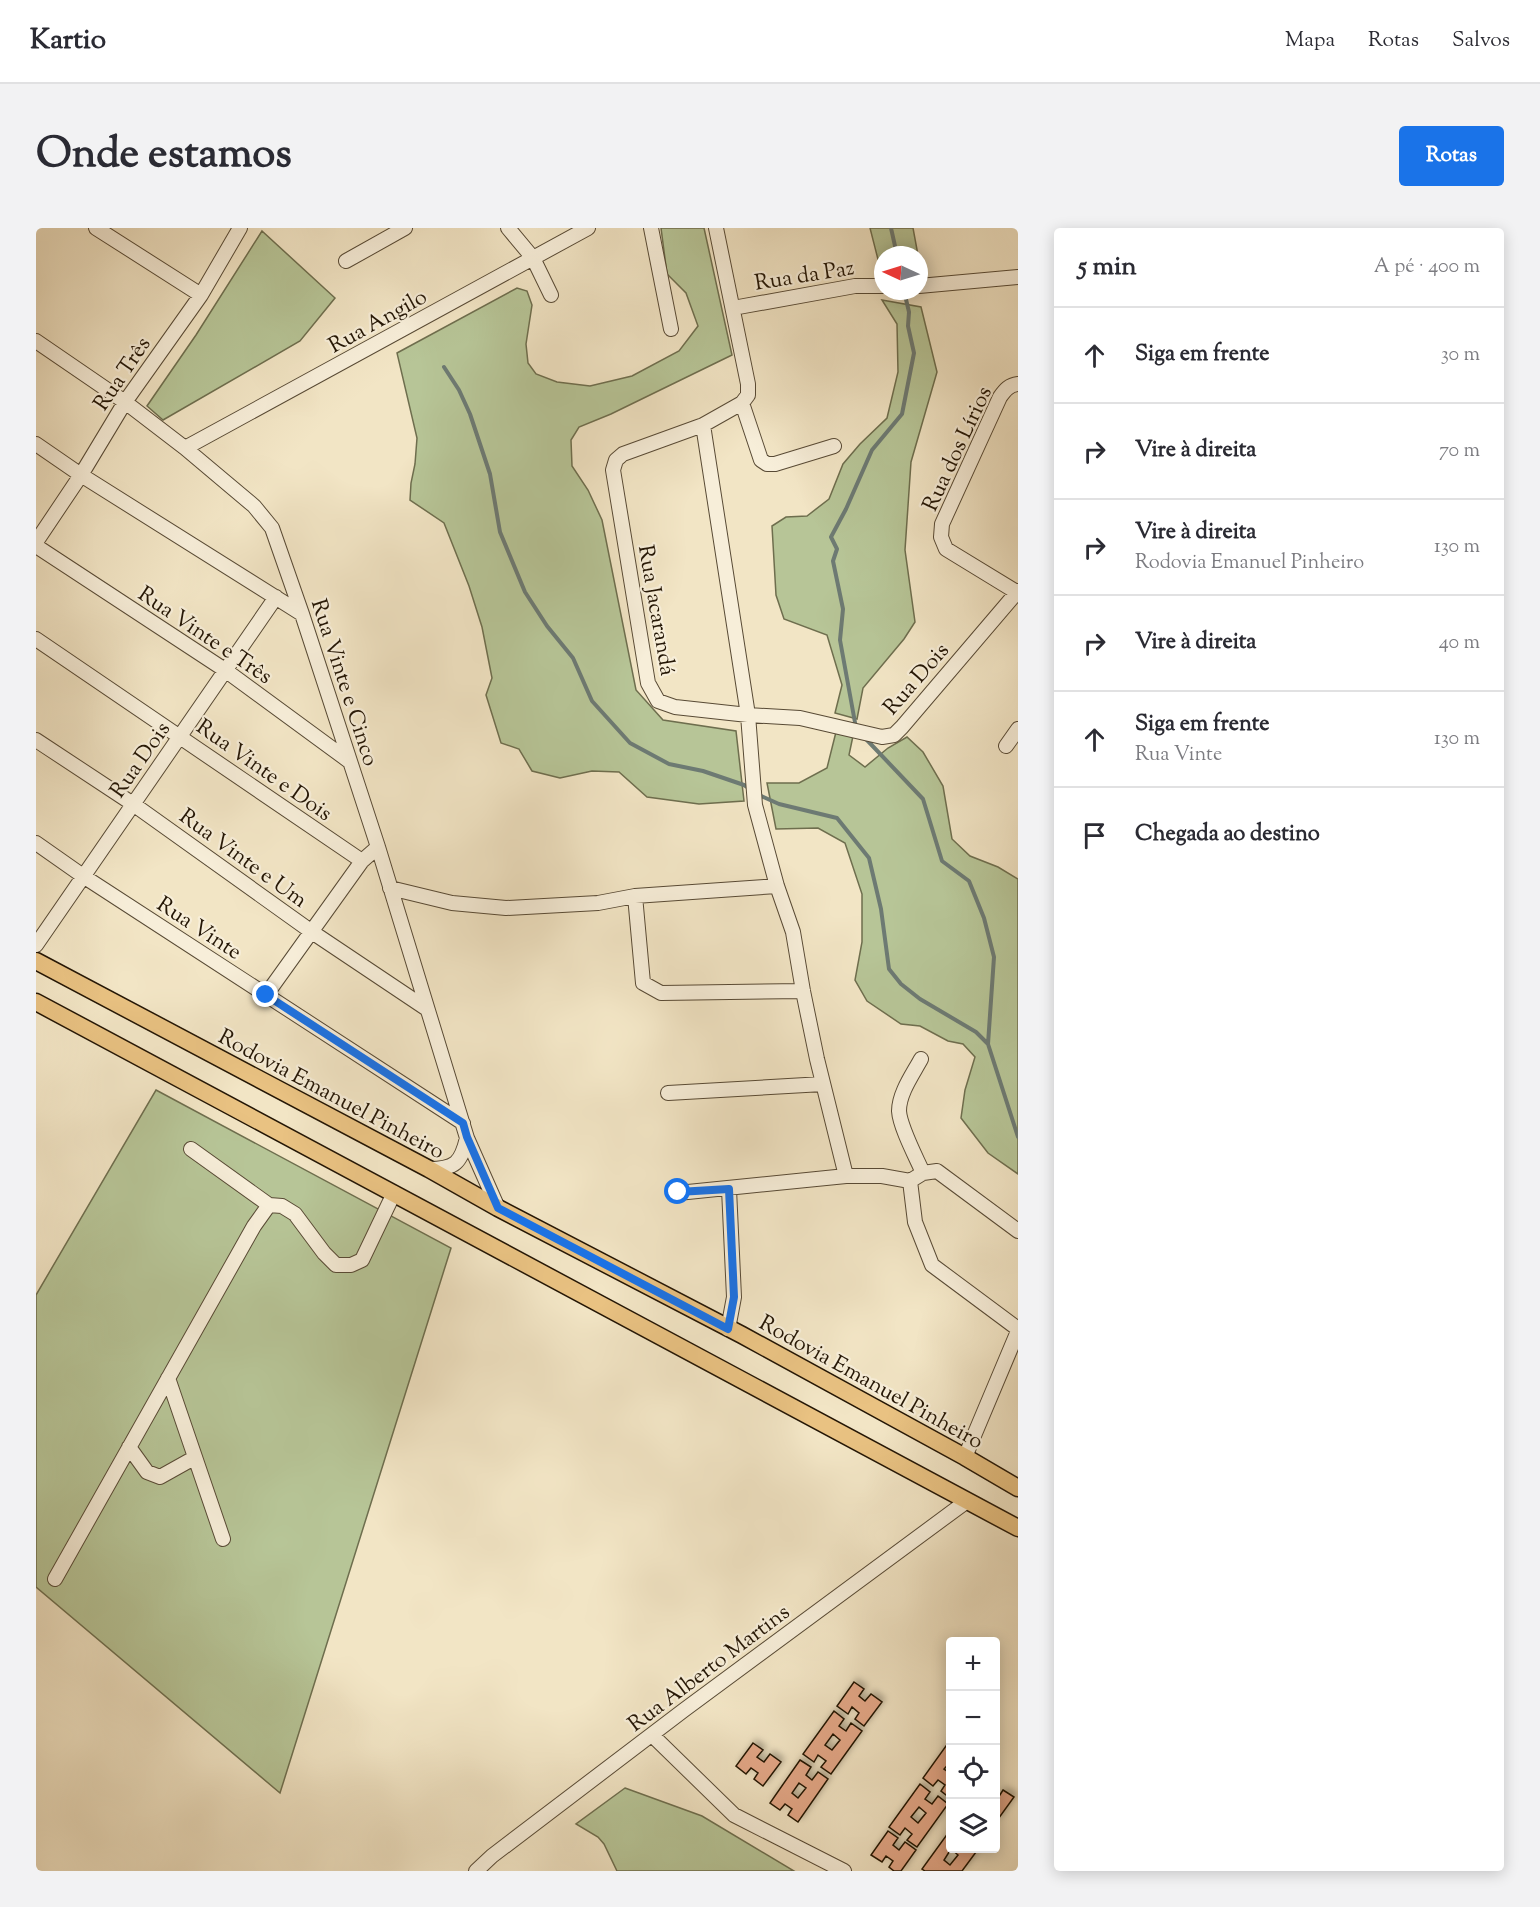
<!DOCTYPE html>
<html lang="pt">
<meta charset="utf-8">
<style>
:root{--surface:#fff;--page:#f2f2f3;--text:#2b2b33;--muted:#7c7c81;--line:#e1e1e2;--accent:#1a73e8}
body{margin:0;font-family:"Sorts Mill Goudy",serif;background:var(--page);color:var(--text)}
.controls{position:absolute;right:18px;bottom:18px;display:grid;overflow:hidden;border-radius:6px;box-shadow:0 3px 15px #0003}
.controls button{width:54px;height:54px;display:grid;place-items:center;padding:0;border:0;border-bottom:2px solid var(--line);background:var(--surface);color:var(--text);font:30px sans-serif}
.compass{position:absolute;left:838px;top:18px;width:54px;height:54px;border-radius:50%;background:var(--surface);box-shadow:0 3px 15px #0003;rotate:274deg}
.stop{position:absolute;width:18px;height:18px;margin:-14px;border:4px solid #1a73e8;border-radius:50%;background:#fff}
.stop.end{background:#1a73e8;border-color:#fff;box-shadow:0 2px 6px #0008}
.list{margin:0;padding:0;list-style:none}
h2{display:flex;justify-content:space-between;align-items:center;height:78px;margin:0;padding:0 24px;font-size:26px}
h2 small{font-size:20px;font-weight:400;color:var(--muted)}
.list li{display:grid;grid-template-columns:39px 1fr auto;gap:18px;align-items:center;box-sizing:border-box;height:96px;padding:0 24px;border-top:2px solid var(--line)}
.list b{display:block;font-size:22px;white-space:nowrap}
.list p{margin:0;font-size:20px;white-space:nowrap;color:var(--muted)}
.list em{font-size:20px;font-style:normal;color:var(--muted)}
.icon{flex:none;width:33px;height:33px;fill:none;stroke:currentColor;stroke-width:2;stroke-linecap:round;stroke-linejoin:round}
.map{position:relative;flex:none;width:982px;height:1643px;overflow:hidden;border-radius:6px}
header{display:flex;align-items:center;gap:36px;box-sizing:border-box;height:84px;padding:0 30px;background:var(--surface);border-bottom:2px solid var(--line)}
header strong{font-size:28px}
nav{display:flex;gap:33px;margin-inline-start:auto;font-size:21px}
.intro{display:flex;align-items:center;justify-content:space-between;box-sizing:border-box;height:144px;padding:0 36px}
h1{margin:0;font-size:42px}
.button{padding:15px 27px;border-radius:6px;background:var(--accent);color:#fff;font-size:21px;font-weight:700}
main{display:flex;gap:36px;padding:0 36px}
aside{flex:1;background:var(--surface);border-radius:6px;box-shadow:0 3px 15px #0003}
.map>svg:first-child{display:block}
.green{fill:#b7c597;stroke:#6e6e4e;stroke-width:1.5}
.lines{fill:none;stroke-linecap:round;stroke-linejoin:round}
.stream{stroke:#6d7a73;stroke-width:4}
.building{fill:#e4a888;stroke:#241605;stroke-width:1.5;fill-rule:evenodd;filter:url(#shadow)}
.minor-casing{stroke:#584a35;stroke-width:16}
.major-casing{stroke:#241605;stroke-width:19}
.minor{stroke:#f7eed9;stroke-width:14}
.major{stroke:#e9c282;stroke-width:16}
.route{stroke:#1a73e8;stroke-width:8}
.labels{text-anchor:middle;stroke-width:4.5;stroke-linejoin:round;paint-order:stroke}
.street-label{font-size:22px;fill:#241605;stroke:#f7eed9}
</style>
<header>
<strong>Kartio</strong>
<nav><a>Mapa</a><a>Rotas</a><a>Salvos</a></nav>
</header>
<div class="intro"><h1>Onde estamos</h1><a class="button">Rotas</a></div>
<main>
<div class="map">
<svg width="982" height="1643" viewBox="0 0 982 1643">
<defs>
<filter id="shadow"><feDropShadow dx="3.5" dy="-3.5" stdDeviation="3" flood-color="#0004"/></filter>
</defs>
<rect width="100%" height="100%" fill="#f2e5c5"/>
<filter id="stains"><feTurbulence type="fractalNoise" baseFrequency=".00333" numOctaves="4"/><feColorMatrix values="0 0 0 0 .2 0 0 0 0 .09 0 0 0 0 .02 0 0 0 .5 -.17"/></filter>
<radialGradient id="worn" r=".72"><stop offset=".6" stop-color="#630" stop-opacity="0"/><stop offset="1" stop-color="#630" stop-opacity=".3"/></radialGradient>
<path class="green" d="M 625,0 L 668,0 L 696,127 L 575,186 L 543,199 L 535,212 L 536,238 L 552,262 L 566,292 L 600,462 L 627,492 L 700,503 L 708,573 L 663,576 L 611,569 L 583,544 L 556,543 L 524,550 L 496,543 L 483,521 L 465,515 L 450,467 L 456,450 L 446,399 L 433,358 L 408,295 L 374,272 L 375,255 L 379,236 L 381,210 L 361,125 L 481,60 L 491,63 L 496,77 L 490,116 L 492,135 L 500,146 L 521,154 L 554,158 L 596,148 L 643,123 L 662,98 L 650,65 L 631,46 Z
M 834,0 L 877,0 L 882,27 L 847,27 L 846,47 Z
M 226,3 L 299,70 L 264,113 L 127,192 L 111,178 L 160,107 Z
M 846,72 L 885,79 L 901,144 L 875,234 L 869,322 L 879,394 L 868,411 L 827,460 L 821,491 L 799,485 L 806,457 L 791,407 L 748,391 L 740,367 L 736,298 L 750,289 L 771,288 L 793,271 L 807,236 L 824,216 L 851,190 L 862,144 L 861,96 Z
M 800,504 L 817,508 L 813,527 L 829,539 L 852,520 L 871,509 L 887,524 L 907,558 L 916,611 L 934,628 L 962,639 L 982,651 L 982,946 L 952,925 L 925,890 L 929,862 L 939,829 L 927,816 L 912,813 L 884,798 L 865,796 L 831,773 L 819,752 L 826,714 L 826,666 L 809,615 L 782,600 L 740,601 L 731,555 L 763,555 L 791,540 Z
M 120,862 L 415,1020 L 244,1565 L 0,1359 L 0,1067 Z
M 589,1560 L 666,1588 L 758,1643 L 581,1643 L 568,1616 L 562,1609 L 540,1596 Z"/>
<g class="lines">
<path class="stream" d="M 855,0 L 861,27
M 408,139 L 423,162 L 434,186 L 454,246 L 464,304 L 489,364 L 511,398 L 537,430 L 556,473 L 594,515 L 633,536 L 667,543 L 708,557 L 714,561
M 820,500 L 804,412 L 807,381 L 797,333 L 801,321 L 795,309 L 810,281 L 836,222 L 866,186 L 878,125 L 872,98 L 873,84 L 868,63
M 829,510 L 887,571 L 906,633 L 933,653 L 948,690 L 958,729 L 952,816 L 982,909
M 723,567 L 743,576 L 801,590 L 833,630 L 845,681 L 853,741 L 865,756 L 884,771 L 940,804 L 952,816"/>
</g>
<path class="building" d="M 818,1454 L 828,1461 L 823,1468 L 829,1473 L 835,1466 L 846,1474 L 828,1498 L 819,1491 L 823,1485 L 816,1479 L 812,1486 L 801,1478 Z
M 798,1483 L 808,1491 L 803,1498 L 810,1503 L 815,1495 L 826,1503 L 795,1546 L 785,1539 L 790,1533 L 782,1527 L 778,1534 L 767,1526 ZM 797,1506 L 804,1512 L 796,1522 L 789,1517 Z
M 915,1511 L 915,1533 L 908,1541 L 915,1546 L 914,1570 L 905,1563 L 909,1557 L 902,1552 L 897,1558 L 887,1550 Z
M 717,1515 L 727,1522 L 721,1529 L 728,1534 L 734,1526 L 745,1534 L 727,1558 L 718,1551 L 722,1545 L 715,1540 L 710,1546 L 700,1538 Z
M 764,1532 L 775,1539 L 770,1547 L 776,1552 L 782,1544 L 792,1551 L 762,1594 L 752,1587 L 756,1581 L 749,1576 L 744,1582 L 734,1575 ZM 763,1555 L 770,1560 L 762,1570 L 756,1565 Z
M 884,1556 L 894,1564 L 889,1571 L 896,1576 L 902,1568 L 912,1576 L 881,1619 L 871,1612 L 876,1606 L 869,1600 L 864,1607 L 853,1599 ZM 883,1579 L 890,1585 L 882,1595 L 875,1589 Z
M 967,1562 L 978,1569 L 960,1594 L 960,1568 L 962,1570 Z
M 915,1601 L 915,1620 L 943,1620 L 926,1643 L 889,1643 L 886,1641 ZM 915,1621 L 922,1627 L 914,1637 L 908,1632 Z
M 852,1603 L 862,1610 L 857,1617 L 863,1622 L 869,1614 L 880,1622 L 865,1643 L 858,1643 L 853,1639 L 857,1633 L 850,1628 L 846,1634 L 835,1627 Z"/>
<g class="lines">
<defs>
<path id="minor" d="M 60,0 L 165,67
M 472,0 L 497,30 L 515,67
M 615,0 L 635,101
M 680,0 L 712,156 L 712,167 L 706,175 L 667,197 L 587,226 L 580,232 L 577,242 L 612,455 L 622,473 L 639,479 L 712,487 L 764,490 L 846,509 L 858,507 L 866,499 L 982,363
M 310,33 L 369,0
M 883,58 L 982,49
M 697,80 L 819,58 L 847,58
M 0,113 L 89,174 L 149,220 L 218,278 L 236,300 L 266,386 L 342,619 L 431,910 L 462,980
M 982,156 C 973,157 969,162 964,169 L 906,296 L 905,309 L 910,321 L 982,365
M 706,175 L 725,232 L 731,236 L 739,236 L 798,218
M 667,197 L 712,487 L 719,577 L 741,658 L 757,704 L 767,763 L 781,831 L 810,948
M 0,216 L 45,247 L 266,386
M 149,220 L 552,0
M 0,314 L 45,247 L 89,174 L 165,67 L 204,0
M 0,318 L 189,442 L 313,533
M 0,411 L 326,633 L 342,619
M 0,512 L 97,576 L 276,704 L 391,781
M 970,518 L 982,501
M 0,615 L 47,648 L 427,895
M 354,660 L 416,675 L 470,680 L 562,675 L 599,668 L 741,658
M 599,668 L 607,755 L 625,765 L 767,763
M 0,717 L 240,369
M 230,767 L 326,633
M 885,831 C 877,846 863,865 863,883 C 864,899 880,929 887,945
M 632,865 L 787,856
M 155,921 L 233,977
M 393,941 C 419,941 425,935 431,910
M 874,953 L 879,994 L 896,1037 L 982,1101
M 874,953 L 887,945 L 901,943 L 982,1003
M 642,965 L 810,948 L 846,948 L 874,953
M 692,1101 L 698,1069 L 693,961
M 132,1150 L 187,1311
M 93,1219 L 111,1244 L 124,1249 L 158,1230
M 929,1229 L 982,1103
M 19,1351 L 218,998 L 233,977 L 246,978 L 259,986 L 288,1025 L 300,1037 L 315,1037 L 326,1032 L 358,965
M 616,1507 L 698,1587 L 808,1643
M 440,1643 L 456,1628 L 648,1482 L 931,1273"/>
<path id="major" d="M 0,733 L 393,941 L 462,980 L 706,1107 L 929,1229 L 982,1260
M 0,774 L 982,1300"/>
</defs>
<use href="#minor" class="minor-casing"/>
<use href="#major" class="major-casing"/>
<use href="#minor" class="minor"/>
<use href="#major" class="major"/>
</g>
<g class="lines">
<path class="route" d="M 230,767 L 427,895 L 431,909 L 462,980 L 692,1101 L 698,1069 L 693,961 L 642,964"/>
</g>
<g class="labels">
<g class="street-label">
<text transform="translate(768 46) rotate(-9)" y="8">Rua da Paz</text>
<text transform="translate(341 92) rotate(-29)" y="8">Rua Angilo</text>
<text transform="translate(85 145) rotate(-56)" y="8">Rua Três</text>
<text transform="translate(920 220) rotate(-65)" y="8">Rua dos Lírios</text>
<text transform="translate(622 382) rotate(80)" y="8">Rua Jacarandá</text>
<text transform="translate(170 406) rotate(34)" y="8">Rua Vinte e Três</text>
<text transform="translate(879 450) rotate(-49)" y="8">Rua Dois</text>
<text transform="translate(310 454) rotate(72)" y="8">Rua Vinte e Cinco</text>
<text transform="translate(103 531) rotate(-55)" y="8">Rua Dois</text>
<text transform="translate(229 541) rotate(35)" y="8">Rua Vinte e Dois</text>
<text transform="translate(208 629) rotate(36)" y="8">Rua Vinte e Um</text>
<text transform="translate(164 699) rotate(33)" y="8">Rua Vinte</text>
<text transform="translate(296 865) rotate(28)" y="8">Rodovia Emanuel Pinheiro</text>
<text transform="translate(836 1153) rotate(29)" y="8">Rodovia Emanuel Pinheiro</text>
<text transform="translate(672 1439) rotate(-37)" y="8">Rua Alberto Martins</text>
</g>
</g>
<rect width="100%" height="100%" filter="url(#stains)"/>
<rect width="100%" height="100%" fill="url(#worn)"/>
</svg>
<div class="controls">
<button>+</button>
<button>−</button>
<button><svg class="icon" aria-label="locate" viewBox="0 0 24 24"><circle cx="12" cy="12" r="6"/><path d="M12 2v4M12 18v4M2 12h4M18 12h4"/></svg></button>
<button><svg class="icon" aria-label="layers" viewBox="0 0 24 24"><path d="M12 4l9 5-9 5-9-5zM3 14l9 5 9-5"/></svg></button>
</div>
<svg class="compass" viewBox="-18 -18 36 36"><path d="M0-13l5 13h-10z" fill="#e53935"/><path d="M0 13l5-13h-10z" fill="#7c7c81"/></svg>
<div class="stop" style="left:642px;top:964px"></div>
<div class="stop end" style="left:230px;top:767px"></div>
</div>
<aside>
<h2>5 min<small>A pé · 400 m</small></h2>
<ul class="list">
<li><svg class="icon" aria-label="ahead" viewBox="0 0 24 24"><path d="M12 20V5M6 11l6-6 6 6"/></svg><div><b>Siga em frente</b></div><em>30 m</em></li>
<li><svg class="icon" aria-label="right" viewBox="0 0 24 24"><path d="M7 20v-9h11M14 6l5 5-5 5"/></svg><div><b>Vire à direita</b></div><em>70 m</em></li>
<li><svg class="icon" aria-label="right" viewBox="0 0 24 24"><path d="M7 20v-9h11M14 6l5 5-5 5"/></svg><div><b>Vire à direita</b><p>Rodovia Emanuel Pinheiro</p></div><em>130 m</em></li>
<li><svg class="icon" aria-label="right" viewBox="0 0 24 24"><path d="M7 20v-9h11M14 6l5 5-5 5"/></svg><div><b>Vire à direita</b></div><em>40 m</em></li>
<li><svg class="icon" aria-label="ahead" viewBox="0 0 24 24"><path d="M12 20V5M6 11l6-6 6 6"/></svg><div><b>Siga em frente</b><p>Rua Vinte</p></div><em>130 m</em></li>
<li><svg class="icon" aria-label="arrive" viewBox="0 0 24 24"><path d="M6 21V4h12l-3 4 3 4H6"/></svg><div><b>Chegada ao destino</b></div></li>
</ul>
</aside>
</main>
